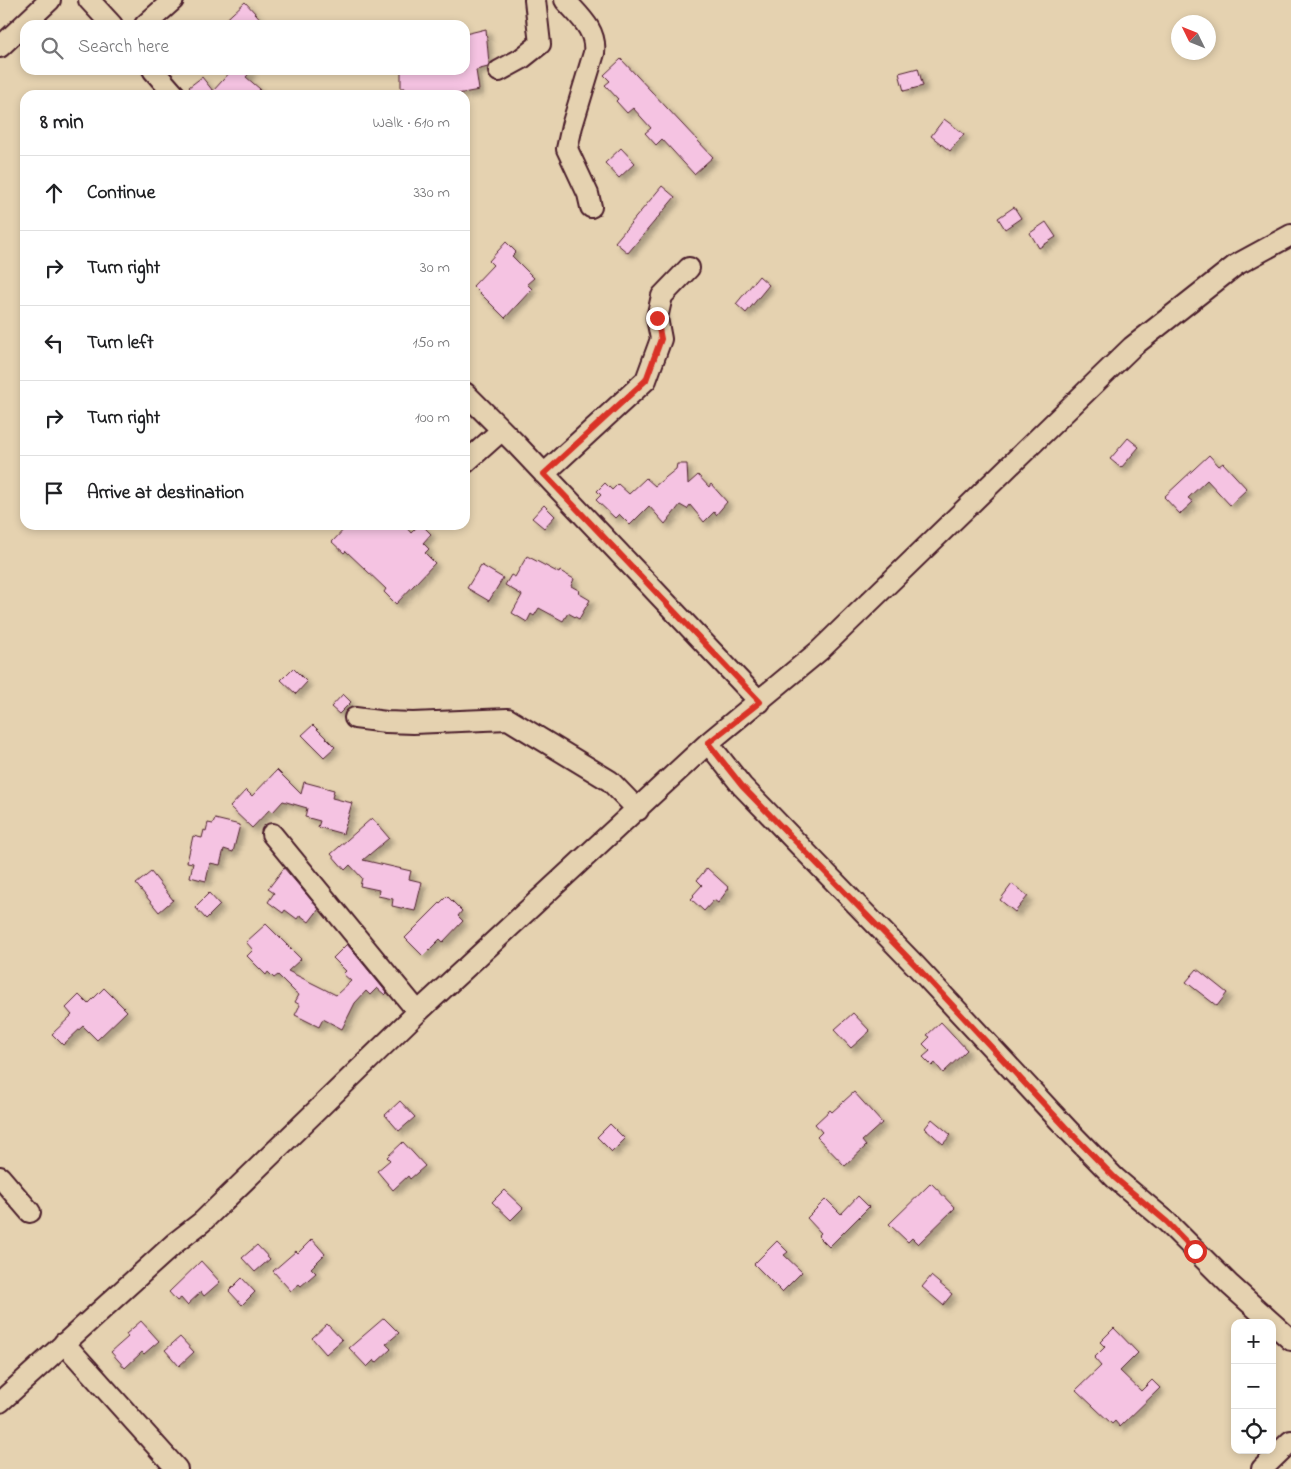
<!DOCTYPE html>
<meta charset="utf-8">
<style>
:root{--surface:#fff;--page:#f2f2f2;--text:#202124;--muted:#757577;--line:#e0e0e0}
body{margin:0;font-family:"Indie Flower",sans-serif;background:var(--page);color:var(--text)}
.controls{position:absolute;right:15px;bottom:15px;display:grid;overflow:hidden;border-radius:10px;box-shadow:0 2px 8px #0003}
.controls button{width:45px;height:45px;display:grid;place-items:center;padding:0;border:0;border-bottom:1px solid var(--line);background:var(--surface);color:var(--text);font:25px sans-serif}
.compass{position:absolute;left:1171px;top:15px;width:45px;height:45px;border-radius:50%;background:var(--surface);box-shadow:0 2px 8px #0003;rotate:313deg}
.stop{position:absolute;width:15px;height:15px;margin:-11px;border:4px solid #d93025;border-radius:50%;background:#fff}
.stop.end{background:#d93025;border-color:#fff;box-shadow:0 1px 5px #0008}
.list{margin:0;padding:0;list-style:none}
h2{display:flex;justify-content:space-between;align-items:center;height:65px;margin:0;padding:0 20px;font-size:21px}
h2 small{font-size:16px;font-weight:400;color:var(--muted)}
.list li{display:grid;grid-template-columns:32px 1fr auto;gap:15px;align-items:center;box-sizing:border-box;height:75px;padding:0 20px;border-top:1px solid var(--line)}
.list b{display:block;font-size:19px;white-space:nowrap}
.list em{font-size:16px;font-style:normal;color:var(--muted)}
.icon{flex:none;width:28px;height:28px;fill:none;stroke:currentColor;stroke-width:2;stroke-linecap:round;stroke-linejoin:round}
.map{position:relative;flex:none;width:1291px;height:1469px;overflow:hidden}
.search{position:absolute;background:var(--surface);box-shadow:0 2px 8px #0003;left:20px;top:20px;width:450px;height:55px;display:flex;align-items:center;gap:12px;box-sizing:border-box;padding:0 18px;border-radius:15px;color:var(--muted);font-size:19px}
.panel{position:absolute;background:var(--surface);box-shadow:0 2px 8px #0003;left:20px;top:90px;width:450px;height:440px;border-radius:15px}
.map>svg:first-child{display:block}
.building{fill:#f5c3e2;stroke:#4a1f2b;filter:url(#shadow)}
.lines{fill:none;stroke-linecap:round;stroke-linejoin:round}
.minor-casing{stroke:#4a1f2b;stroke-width:24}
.minor{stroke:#e5d2b0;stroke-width:20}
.route{stroke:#d93025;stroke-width:6}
</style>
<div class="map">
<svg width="1291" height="1469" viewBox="0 0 1291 1469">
<defs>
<filter id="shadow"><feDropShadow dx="4.5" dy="4.5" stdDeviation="2.5" flood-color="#0004"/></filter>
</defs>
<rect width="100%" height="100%" fill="#e5d2b0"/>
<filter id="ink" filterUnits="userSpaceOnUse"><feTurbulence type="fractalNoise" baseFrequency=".02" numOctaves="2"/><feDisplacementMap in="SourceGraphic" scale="10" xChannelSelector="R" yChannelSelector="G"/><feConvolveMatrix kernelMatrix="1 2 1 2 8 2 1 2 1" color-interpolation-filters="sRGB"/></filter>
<g filter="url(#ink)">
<path class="building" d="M 245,2 L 266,25 L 220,25 Z
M 486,29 L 489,64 L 488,67 L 476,70 L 479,90 L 452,95 L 406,95 L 405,88 L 401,88 L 401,70 L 465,70 L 465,34 Z
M 621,59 L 713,157 L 694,174 L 662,139 L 656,145 L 645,133 L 651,128 L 633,108 L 627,113 L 616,101 L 618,99 L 605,85 L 610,81 L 604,75 Z
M 918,68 L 923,86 L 904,91 L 899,73 Z
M 232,70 L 252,70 L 246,77 L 260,89 L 255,95 L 195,95 L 189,87 L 202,77 L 213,91 Z
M 944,119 L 964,134 L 950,151 L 931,136 Z
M 621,148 L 635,163 L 619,178 L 605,163 Z
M 662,186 L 675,197 L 628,253 L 615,242 Z
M 1014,207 L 1021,218 L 1005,229 L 998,218 Z
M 1046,222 L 1056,237 L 1039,248 L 1030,233 Z
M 506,242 L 516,252 L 512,256 L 534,278 L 527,284 L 532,289 L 505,318 L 473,286 L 493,265 L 489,261 Z
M 759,276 L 769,285 L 746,313 L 736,304 Z
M 1128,438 L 1139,447 L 1121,468 L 1110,459 Z
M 1209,455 L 1219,466 L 1223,463 L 1247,489 L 1230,505 L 1207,480 L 1188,498 L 1193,502 L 1180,514 L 1164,497 Z
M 677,464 L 687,464 L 688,484 L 698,475 L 709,487 L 711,484 L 727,502 L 716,515 L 714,512 L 704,522 L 690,505 L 687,509 L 680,505 L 665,524 L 649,506 L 630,525 L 619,514 L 615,518 L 596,500 L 601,495 L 597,491 L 605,483 L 612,490 L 618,484 L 629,494 L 646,478 L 655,486 L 676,469 Z
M 544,505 L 555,516 L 544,528 L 532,518 Z
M 348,525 L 354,525 L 360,530 L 365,525 L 404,525 L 411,533 L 419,525 L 422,525 L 431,534 L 423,543 L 429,549 L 425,553 L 435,563 L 396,604 L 384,592 L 386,589 L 346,551 L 344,553 L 332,542 Z
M 527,556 L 559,573 L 560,571 L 574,579 L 571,586 L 580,591 L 578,593 L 590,600 L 579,619 L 568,613 L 563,621 L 539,608 L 534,616 L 531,614 L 527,622 L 512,613 L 522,595 L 505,585 L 511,575 L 515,577 Z
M 481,565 L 503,578 L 489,601 L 467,588 Z
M 293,668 L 307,682 L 296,694 L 281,680 Z
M 343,694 L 351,702 L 339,714 L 331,707 Z
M 313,725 L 335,747 L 324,757 L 302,735 Z
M 277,770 L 301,794 L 304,782 L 334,790 L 332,798 L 352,803 L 343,834 L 318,827 L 320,821 L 305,817 L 307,808 L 283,801 L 273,812 L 270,809 L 252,828 L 230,807 L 246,790 L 252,796 Z
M 372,818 L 389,838 L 363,860 L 411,871 L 409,879 L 422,882 L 415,911 L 392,906 L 393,899 L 378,896 L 379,890 L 360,886 L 362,878 L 350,865 L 345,870 L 331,854 Z
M 215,819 L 240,825 L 233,852 L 224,849 L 220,865 L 210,863 L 206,881 L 190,877 L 193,863 L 187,862 L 193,836 L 202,838 L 204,830 L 206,831 L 208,823 L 213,824 Z
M 284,868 L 319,909 L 309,922 L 300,915 L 297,919 L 285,910 L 283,913 L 268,902 L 274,893 L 268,889 Z
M 707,868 L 729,888 L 718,903 L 714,900 L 704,911 L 691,899 L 694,896 L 693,895 L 702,885 L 697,880 Z
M 151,872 L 173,900 L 159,912 L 136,884 Z
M 1012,884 L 1028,896 L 1015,912 L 1000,900 Z
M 209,893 L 220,905 L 206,919 L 195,907 Z
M 447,896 L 462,911 L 458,916 L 463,921 L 443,942 L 440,939 L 423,956 L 405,938 Z
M 266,924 L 301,959 L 288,971 L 336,995 L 351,981 L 343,974 L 346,971 L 333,958 L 347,944 L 387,993 L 385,995 L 377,988 L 370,995 L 366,991 L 355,1003 L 342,1029 L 323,1019 L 319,1027 L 295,1015 L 300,1005 L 295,1002 L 299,995 L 295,992 L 278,975 L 274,978 L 268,972 L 266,975 L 247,956 L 253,950 L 246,942 Z
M 1197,969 L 1227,993 L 1217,1006 L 1186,982 Z
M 104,988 L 127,1011 L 97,1040 L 83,1026 L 63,1045 L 52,1034 L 72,1015 L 66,1008 L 79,995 L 88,1004 Z
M 853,1013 L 870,1031 L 851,1048 L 834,1030 Z
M 941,1022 L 967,1050 L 943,1073 L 935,1063 L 932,1066 L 923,1057 L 930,1051 L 923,1044 L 930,1037 L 927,1035 Z
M 854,1092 L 882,1123 L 862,1141 L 866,1146 L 845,1166 L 817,1137 L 822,1132 L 815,1124 L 830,1110 L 832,1112 Z
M 400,1101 L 415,1117 L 399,1131 L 385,1115 Z
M 932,1119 L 951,1135 L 943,1144 L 925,1128 Z
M 610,1124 L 625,1139 L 612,1152 L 597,1137 Z
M 403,1142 L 425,1166 L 410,1179 L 408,1176 L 393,1190 L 377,1171 L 390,1160 L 387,1157 Z
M 931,1183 L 955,1208 L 918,1244 L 912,1238 L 908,1242 L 889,1224 Z
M 504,1190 L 523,1208 L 511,1220 L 492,1202 Z
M 858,1196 L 869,1207 L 829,1247 L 818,1236 L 821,1233 L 807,1218 L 826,1199 L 841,1214 Z
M 312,1239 L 325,1254 L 311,1268 L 316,1273 L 301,1286 L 299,1284 L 291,1291 L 273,1271 L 296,1251 L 298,1253 Z
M 777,1241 L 788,1252 L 784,1255 L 802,1272 L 782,1292 L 754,1264 Z
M 257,1245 L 270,1259 L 255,1272 L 242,1258 Z
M 201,1261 L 220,1282 L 204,1296 L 201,1292 L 187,1305 L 181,1298 L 177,1301 L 169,1292 Z
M 931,1276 L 952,1294 L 943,1305 L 922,1287 Z
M 242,1278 L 255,1292 L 242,1305 L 229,1291 Z
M 384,1318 L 399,1333 L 386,1344 L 391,1349 L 376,1363 L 374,1360 L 367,1367 L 349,1348 Z
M 141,1321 L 159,1341 L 144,1354 L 142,1352 L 125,1368 L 111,1352 L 128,1337 L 126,1334 Z
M 327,1324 L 342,1340 L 326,1354 L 312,1338 Z
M 1114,1328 L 1138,1353 L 1120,1371 L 1141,1391 L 1152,1380 L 1160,1388 L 1120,1427 L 1115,1421 L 1112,1424 L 1076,1390 L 1101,1366 L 1094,1358 L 1105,1347 L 1100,1342 Z
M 180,1337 L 194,1352 L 179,1366 L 165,1350 Z"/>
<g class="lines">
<defs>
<path id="minor" d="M 89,0 L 112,25
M 565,0 C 579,16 597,30 594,53 L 572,126 L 567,149 L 588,194 L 591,207
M 145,25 L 173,0
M 0,47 L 50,0
M 153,70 L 175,95
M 499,71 L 521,59 L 540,44 L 535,0
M 465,393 L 516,444 L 760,702
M 465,463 L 502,430
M 544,474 L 646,380 L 661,339 L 657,318 L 662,296 L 689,268
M 355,718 L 386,722 L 413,723 L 508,719 L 610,781 L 638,810
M 708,743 L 742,786 L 916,966 L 1070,1132 L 1115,1178 L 1167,1222 L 1230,1285 L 1291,1340
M 272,834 L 418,1012
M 0,1177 L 30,1212
M 64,1343 L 177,1469
M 0,1402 L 175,1243 L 202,1222 L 418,1012 L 708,743 L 819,651 L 1132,347 L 1236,265 L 1291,235
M 1262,1469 L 1291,1441"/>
</defs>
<use href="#minor" class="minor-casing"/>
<use href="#minor" class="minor"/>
</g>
</g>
<g class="lines" filter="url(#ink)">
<path class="route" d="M 657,318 L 661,339 L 646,380 L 544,474 L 760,702 L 708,743 L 742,786 L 916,966 L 1070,1132 L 1115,1178 L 1167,1222 L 1195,1251"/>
</g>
</svg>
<div class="controls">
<button>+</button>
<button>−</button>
<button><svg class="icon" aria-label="locate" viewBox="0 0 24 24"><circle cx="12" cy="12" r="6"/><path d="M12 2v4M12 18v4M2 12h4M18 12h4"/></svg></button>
</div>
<svg class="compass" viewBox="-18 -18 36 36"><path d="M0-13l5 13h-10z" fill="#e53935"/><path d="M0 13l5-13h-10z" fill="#757577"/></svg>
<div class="stop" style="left:1195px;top:1251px"></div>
<div class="stop end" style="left:657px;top:318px"></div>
<div class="search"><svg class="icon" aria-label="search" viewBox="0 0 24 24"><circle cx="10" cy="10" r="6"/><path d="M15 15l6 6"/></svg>Search here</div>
<section class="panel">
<h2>8 min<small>Walk · 610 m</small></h2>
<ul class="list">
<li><svg class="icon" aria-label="ahead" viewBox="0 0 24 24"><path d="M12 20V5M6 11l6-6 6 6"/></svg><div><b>Continue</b></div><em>330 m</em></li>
<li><svg class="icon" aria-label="right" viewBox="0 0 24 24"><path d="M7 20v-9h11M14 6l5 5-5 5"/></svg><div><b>Turn right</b></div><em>30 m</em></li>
<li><svg class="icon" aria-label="left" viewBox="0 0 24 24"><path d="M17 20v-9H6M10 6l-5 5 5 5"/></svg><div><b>Turn left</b></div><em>150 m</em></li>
<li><svg class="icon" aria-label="right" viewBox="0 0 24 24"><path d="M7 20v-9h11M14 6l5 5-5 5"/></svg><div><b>Turn right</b></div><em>100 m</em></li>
<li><svg class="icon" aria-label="arrive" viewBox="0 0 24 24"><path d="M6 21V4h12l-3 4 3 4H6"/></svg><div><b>Arrive at destination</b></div></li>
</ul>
</section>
</div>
